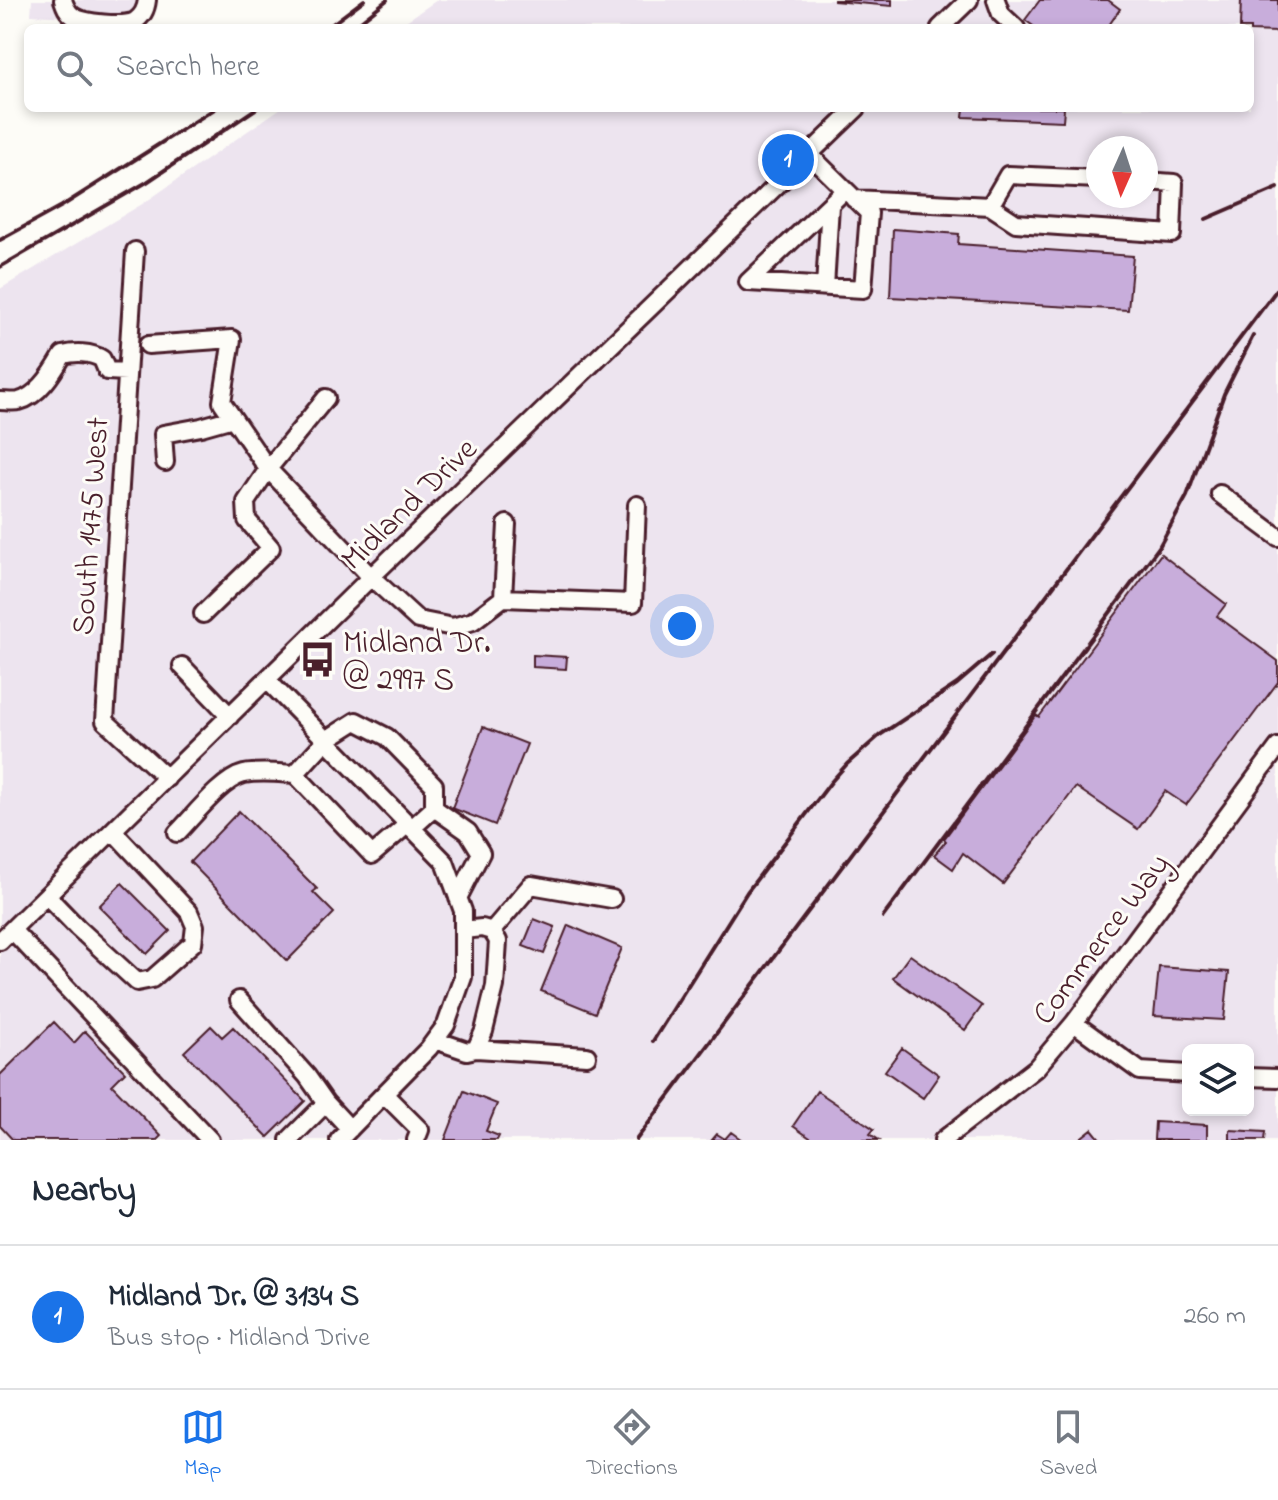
<!DOCTYPE html>
<meta charset="utf-8">
<style>
:root{--surface:#fff;--page:#f2f2f3;--text:#1f2937;--muted:#747a83;--line:#e0e1e3;--accent:#1a73e8}
body{margin:0;font-family:"Indie Flower",sans-serif;background:var(--page);color:var(--text)}
.controls{position:absolute;right:24px;bottom:24px;display:grid;overflow:hidden;border-radius:12px;box-shadow:0 4px 12px #0003}
.controls button{width:72px;height:72px;display:grid;place-items:center;padding:0;border:0;border-bottom:2px solid var(--line);background:var(--surface);color:var(--text);font:40px sans-serif}
.compass{position:absolute;left:1086px;top:136px;width:72px;height:72px;border-radius:50%;background:var(--surface);box-shadow:0 4px 12px #0003;rotate:183deg}
.you{position:absolute;left:682px;top:626px;width:28px;height:28px;margin:-20px;border:6px solid #fff;border-radius:50%;background:#1a73e8;box-shadow:0 0 0 12px #1a73e833}
.badge{display:grid;place-items:center;width:52px;height:52px;border-radius:50%;background:var(--accent);color:#fff;font-size:26px;font-weight:700}
.pin{position:absolute;translate:-50% -50%;border:4px solid #fff;box-shadow:0 2px 8px #0006}
.list{margin:0;padding:0;list-style:none}
h2{display:flex;justify-content:space-between;align-items:center;height:104px;margin:0;padding:0 32px;font-size:34px}
h2 small{font-size:26px;font-weight:400;color:var(--muted)}
.list li{display:grid;grid-template-columns:52px 1fr auto;gap:24px;align-items:center;box-sizing:border-box;height:144px;padding:0 32px;border-top:2px solid var(--line)}
.list b{display:block;font-size:30px;white-space:nowrap}
.list p{margin:0;font-size:26px;white-space:nowrap;color:var(--muted)}
.list em{font-size:26px;font-style:normal;color:var(--muted)}
.icon{flex:none;width:44px;height:44px;fill:none;stroke:currentColor;stroke-width:2;stroke-linecap:round;stroke-linejoin:round}
.map{position:relative;flex:none;width:1278px;height:1140px;overflow:hidden}
.search{position:absolute;background:var(--surface);box-shadow:0 4px 12px #0003;left:24px;right:24px;top:24px;height:88px;display:flex;align-items:center;gap:20px;box-sizing:border-box;padding:0 28px;border-radius:12px;color:var(--muted);font-size:30px}
.sheet{height:248px;background:var(--surface)}
nav{display:flex;justify-content:space-around;align-items:center;box-sizing:border-box;height:112px;border-top:2px solid var(--line);background:var(--surface);font-size:22px;color:var(--muted)}
nav a{display:grid;justify-items:center;gap:4px}
nav .on{color:var(--accent)}
.map>svg:first-child{display:block}
.built{fill:#ede4ef;fill-rule:evenodd}
.building{fill:#c8addb;stroke:#4a1f2b;stroke-width:2}
.lines{fill:none;stroke-linecap:round;stroke-linejoin:round}
.minor-casing{stroke:#4a1f2b;stroke-width:22}
.minor{stroke:#fdfcf7;stroke-width:16}
.rail{stroke:#4a1f2b;stroke-width:4}
.labels{text-anchor:middle;stroke-width:6;stroke-linejoin:round;paint-order:stroke}
.street-label{font-size:32px;fill:#4a1f2b;stroke:#fdfcf7}
.poi-label{font-size:32px;fill:#4a1f2b;stroke:#fdfcf7;text-anchor:start}
</style>
<div class="map">
<svg width="1278" height="1140" viewBox="0 0 1278 1140">
<rect width="100%" height="100%" fill="#fdfcf7"/>
<filter id="ink" filterUnits="userSpaceOnUse"><feTurbulence type="fractalNoise" baseFrequency=".0125" numOctaves="2"/><feDisplacementMap in="SourceGraphic" scale="16" xChannelSelector="R" yChannelSelector="G"/><feConvolveMatrix kernelMatrix="1 2 1 2 8 2 1 2 1" color-interpolation-filters="sRGB"/></filter>
<g filter="url(#ink)">
<path class="built" d="M 32,0 L 145,0 L 144,21 L 31,15 Z
M 437,0 L 1278,0 L 1278,1140 L 0,1140 L 0,289 L 144,203 L 281,108 L 1250,108 L 1250,28 L 396,28 ZM 1098,148 L 1146,148 L 1146,196 L 1098,196 ZM 1188,1050 L 1248,1050 L 1248,1110 L 1188,1110 Z"/>
<path class="building" d="M 834,0 L 892,0 L 892,6 L 834,1 Z
M 1040,0 L 1108,0 L 1120,9 L 1107,28 L 1036,28 L 1025,20 Z
M 1241,0 L 1278,0 L 1278,32 L 1250,31 L 1250,28 L 1240,28 Z
M 964,108 L 1064,108 L 1063,121 L 963,117 Z
M 893,229 L 959,234 L 958,244 L 1133,256 L 1128,310 L 890,297 Z
M 1161,554 L 1226,604 L 1217,616 L 1278,661 L 1278,682 L 1186,805 L 1165,791 L 1138,829 L 1076,787 L 1003,884 L 963,853 L 953,869 L 934,855 L 946,841 L 944,839 L 1036,715 L 1039,717 Z
M 533,655 L 567,657 L 566,669 L 533,667 Z
M 483,727 L 527,744 L 495,825 L 452,808 Z
M 239,811 L 317,889 L 313,892 L 334,913 L 287,961 L 190,862 Z
M 122,883 L 170,931 L 147,954 L 99,906 Z
M 534,919 L 555,927 L 544,954 L 523,946 Z
M 568,925 L 622,948 L 595,1013 L 541,991 Z
M 910,955 L 982,1006 L 965,1030 L 893,978 Z
M 1159,967 L 1229,972 L 1224,1020 L 1154,1016 Z
M 54,1022 L 74,1043 L 85,1031 L 125,1072 L 112,1085 L 161,1136 L 157,1140 L 13,1140 L 0,1126 L 0,1075 Z
M 211,1026 L 222,1037 L 233,1027 L 305,1101 L 268,1137 L 184,1052 Z
M 902,1048 L 939,1075 L 923,1098 L 885,1071 Z
M 464,1091 L 497,1104 L 486,1131 L 499,1136 L 497,1140 L 445,1140 Z
M 817,1091 L 874,1129 L 870,1134 L 879,1140 L 813,1140 L 793,1126 Z
M 1155,1122 L 1207,1125 L 1207,1140 L 1154,1140 Z
M 1092,1129 L 1101,1140 L 1078,1140 Z
M 1230,1130 L 1265,1132 L 1264,1140 L 1230,1140 Z
M 731,1132 L 742,1140 L 712,1140 L 717,1134 L 725,1139 Z"/>
<g class="lines">
<defs>
<path id="minor" d="M 63,0 C 65,6 67,12 73,16 C 83,23 124,27 135,21 C 143,16 146,9 147,0
M 996,0 L 1001,14 L 1016,28
M 940,28 L 969,0
M 809,154 L 869,213 L 863,289 L 748,282 L 845,190
M 854,199 L 990,206 L 1016,223 L 1172,234 L 1174,183 L 1146,181
M 990,206 L 1008,175 L 1098,179
M 135,251 L 105,721 L 167,778
M 825,287 L 830,205
M 148,345 L 232,339 L 222,402 L 268,469 L 371,577 L 418,620 L 453,627 L 473,621 L 503,598 L 507,524
M 0,401 C 6,401 14,402 19,401 C 39,396 54,371 63,355 C 75,352 91,352 102,359 L 107,371 L 127,372
M 165,462 L 163,434 L 201,427 L 233,418
M 1220,494 L 1278,537
M 503,598 L 633,603 L 637,505
M 203,614 L 271,548 L 247,520 L 246,502 L 268,469 L 326,398
M 182,666 L 230,716
M 267,680 L 445,862 L 463,911 L 463,977 L 446,1025 L 429,1048 L 339,1140
M 434,808 L 468,832 L 481,853 L 458,898
M 408,824 L 372,855 L 295,774 L 326,740 L 356,721 L 387,737 L 434,785 L 434,808 L 412,828
M 177,833 C 193,817 222,779 244,774 C 260,771 278,773 295,774
M 47,896 L 77,927 L 137,982 L 152,979 L 193,943 L 195,926 L 189,912 L 113,831
M 12,930 L 210,1140
M 492,931 L 531,885 L 612,899
M 0,941 L 371,577 L 857,108
M 239,1000 L 307,1076 L 326,1103
M 1074,1023 L 1140,1071 L 1188,1074
M 435,1040 L 467,1051 L 476,1049 L 484,1031 L 495,986 L 498,941 L 492,931 L 482,928 L 463,930
M 476,1049 L 587,1056
M 1248,1077 L 1278,1078
M 384,1094 L 420,1130 L 416,1140
M 289,1140 L 326,1103 L 350,1129
M 943,1140 L 1036,1068 L 1074,1023 L 1278,747"/>
</defs>
<use href="#minor" class="minor-casing"/>
<use href="#minor" class="minor"/>
<path class="rail" d="M 327,28 L 364,0
M 352,28 L 387,0
M 1206,219 L 1278,188
M 0,240 L 62,206 L 216,108
M 0,267 L 147,182 L 257,108
M 883,917 L 1159,547 L 1187,496 L 1224,394 L 1253,336
M 653,1041 L 747,892 L 831,782 L 847,764 L 880,735 L 957,684 L 992,654
M 636,1140 L 1278,288"/>
</g>
</g>
<defs>
<symbol id="bus-bare" viewBox="-9 -9 18 18"><path d="M-5-6H5V4H4V6H2V4H-2V6H-4V4H-5ZM-3.5-4V0h7V-4ZM-3.5 1.2v1.5H-2V1.2ZM2 1.2v1.5H3.5V1.2Z" fill="#4a1f2b" stroke="#fdfcf7" stroke-width="2.5" paint-order="stroke"/></symbol>
</defs>
<g fill-rule="evenodd">
<use href="#bus-bare" x="292" y="634" width="51" height="51"/>
</g>
<g class="labels">
<g class="street-label">
<text transform="translate(408 503) rotate(-44)" y="11">Midland Drive</text>
<text transform="translate(89 526) rotate(-86)" y="11">South 1475 West</text>
<text transform="translate(1100 938) rotate(-53)" y="11">Commerce Way</text>
</g>
<g class="poi-label">
<text x="343" y="652">Midland Dr.<tspan x="343" dy="37">@ 2997 S</tspan></text>
</g>
</g>
</svg>
<div class="controls">
<button><svg class="icon" aria-label="layers" viewBox="0 0 24 24"><path d="M12 4l9 5-9 5-9-5zM3 14l9 5 9-5"/></svg></button>
</div>
<svg class="compass" viewBox="-18 -18 36 36"><path d="M0-13l5 13h-10z" fill="#e53935"/><path d="M0 13l5-13h-10z" fill="#747a83"/></svg>
<div class="you"></div>
<div class="pin badge" style="left:788px;top:160px">1</div>
<div class="search"><svg class="icon" aria-label="search" viewBox="0 0 24 24"><circle cx="10" cy="10" r="6"/><path d="M15 15l6 6"/></svg>Search here</div>
</div>
<section class="sheet">
<h2>Nearby<small></small></h2>
<ul class="list">
<li><span class="badge">1</span><div><b>Midland Dr. @ 3134 S</b><p>Bus stop · Midland Drive</p></div><em>260 m</em></li>
</ul>
</section>
<nav>
<a class="on"><svg class="icon" aria-label="map" viewBox="0 0 24 24"><path d="M3 6l6-2 6 2 6-2v14l-6 2-6-2-6 2zM9 4v14M15 6v14"/></svg>Map</a>
<a><svg class="icon" aria-label="directions" viewBox="0 0 24 24"><path d="M12 3l9 9-9 9-9-9zM9 14v-3h6M13 9l2 2-2 2"/></svg>Directions</a>
<a><svg class="icon" aria-label="saved" viewBox="0 0 24 24"><path d="M7 4h10v16l-5-4-5 4z"/></svg>Saved</a>
</nav>
